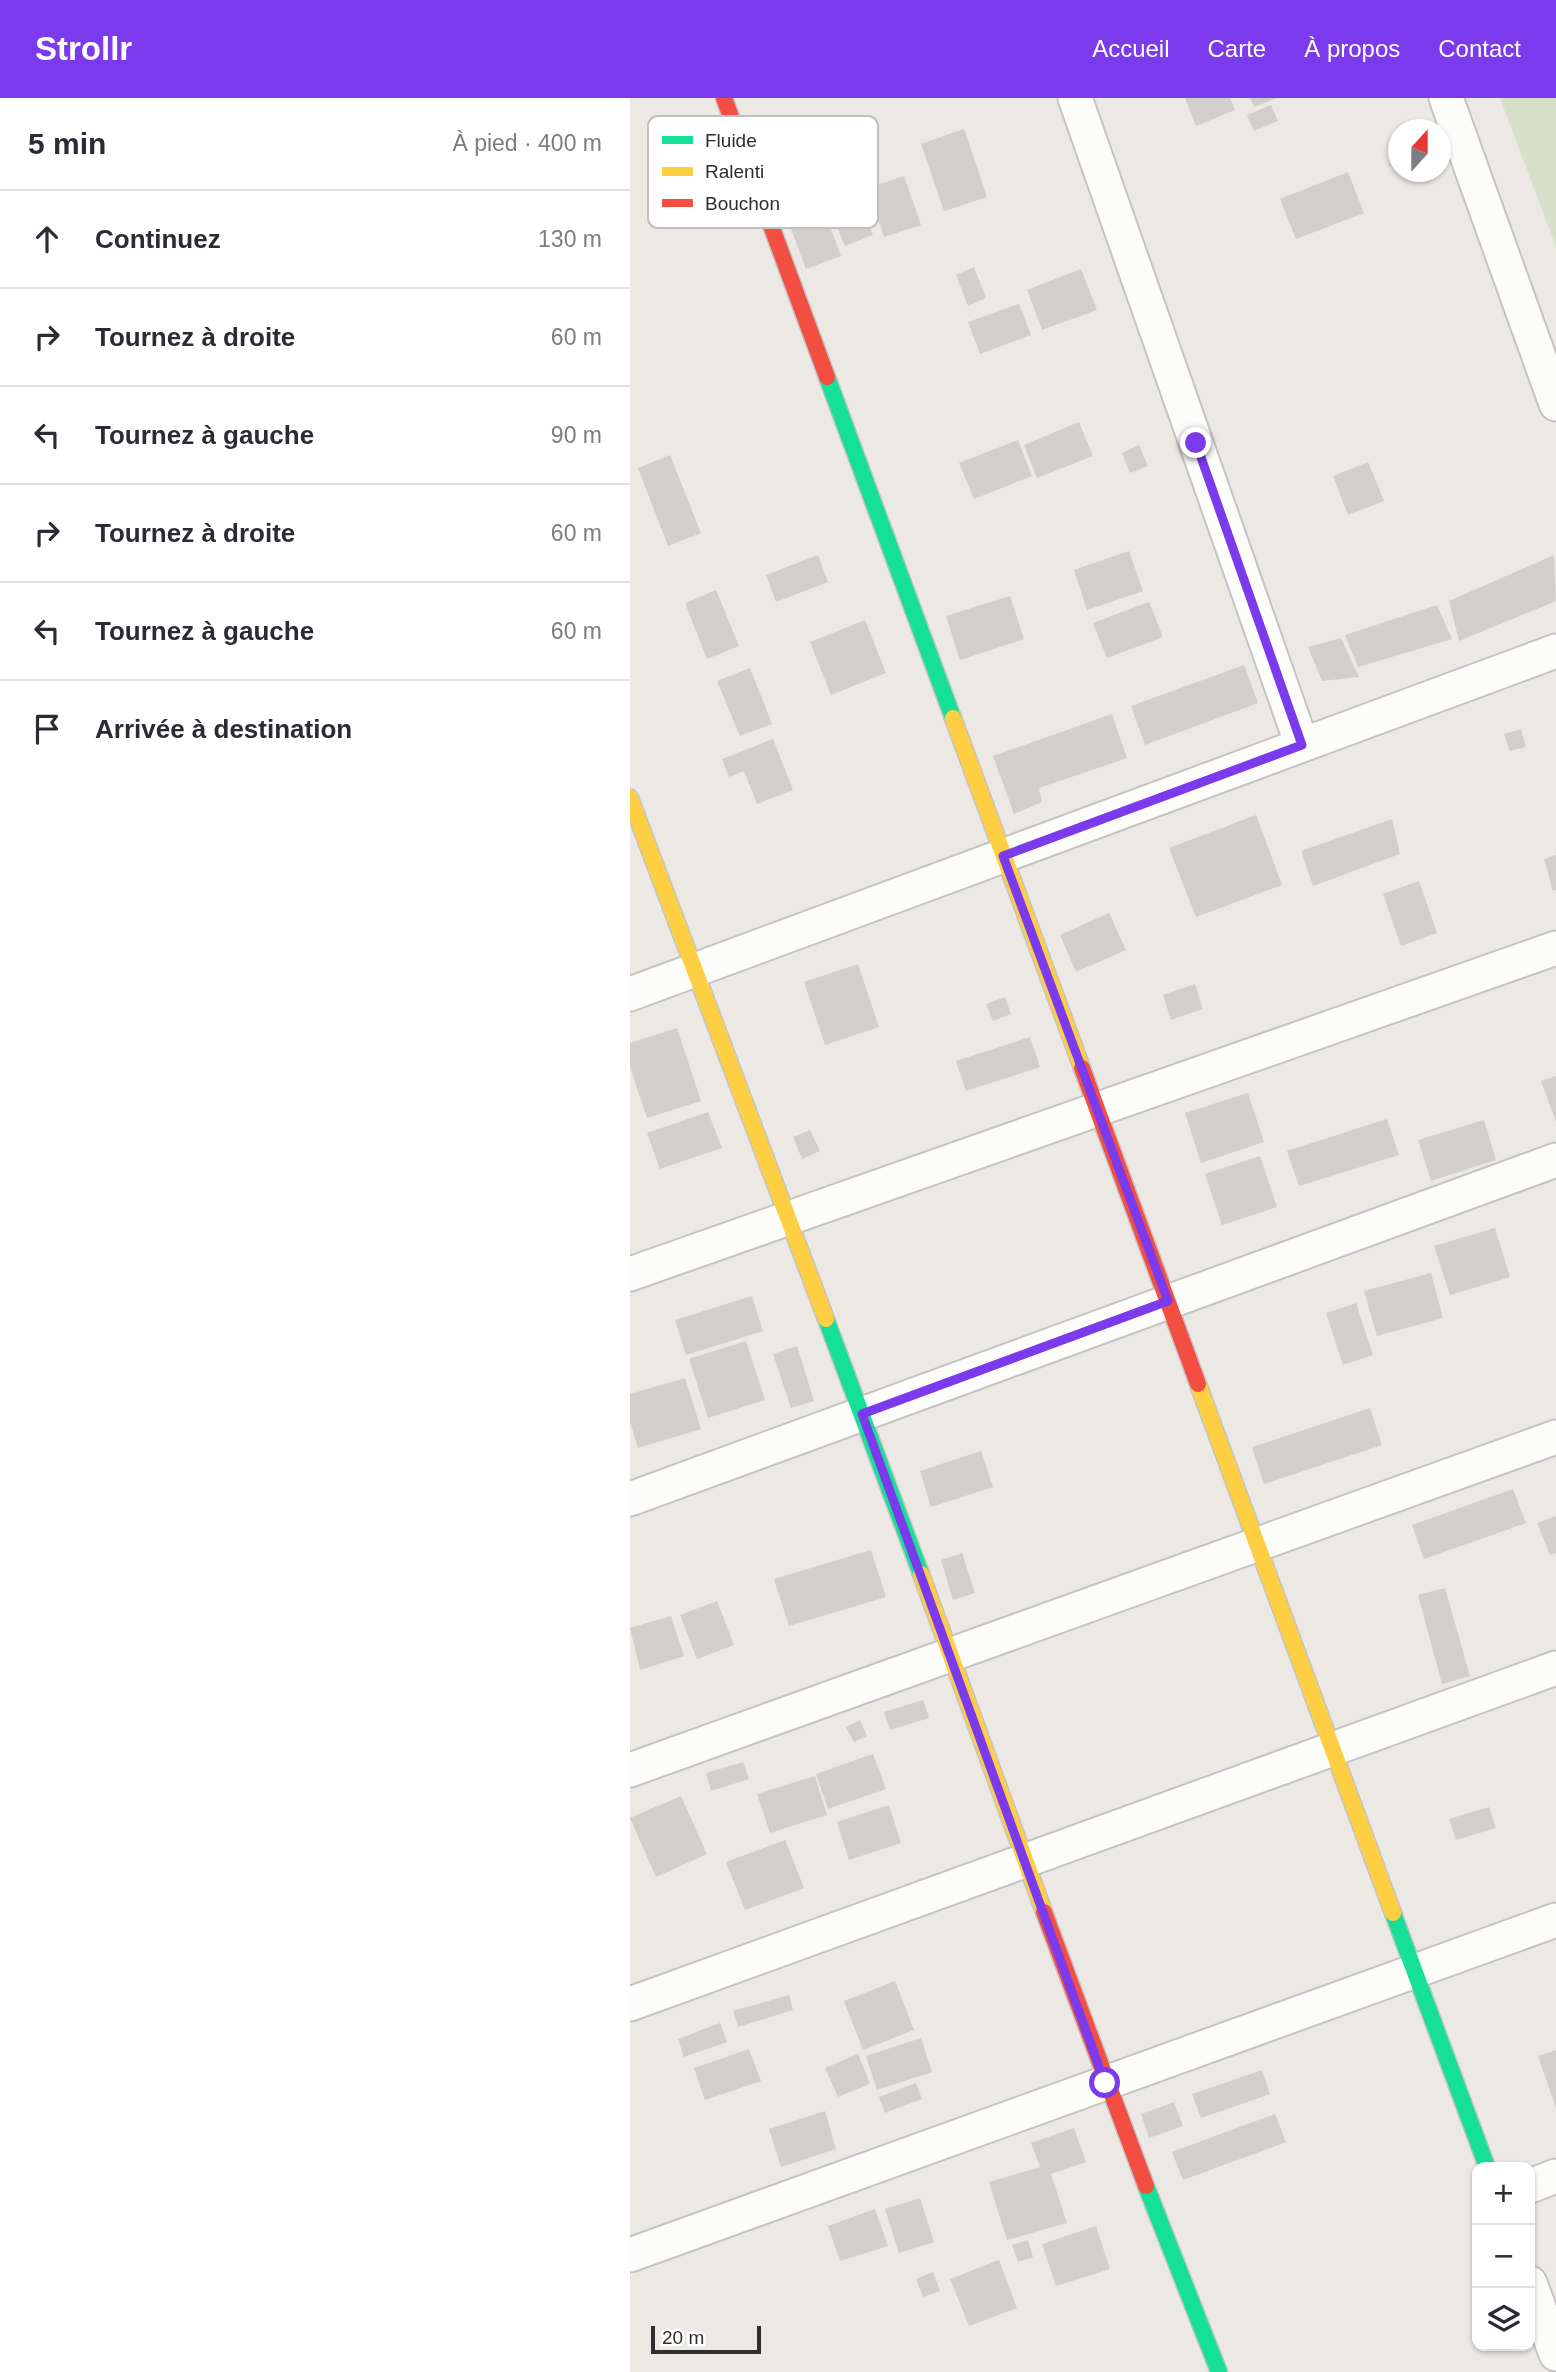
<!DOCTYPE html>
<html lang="fr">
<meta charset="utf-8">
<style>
:root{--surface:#fff;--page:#f2f2f3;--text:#2b2b33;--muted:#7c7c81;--line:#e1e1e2;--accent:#7c3aed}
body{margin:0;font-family:Helvetica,sans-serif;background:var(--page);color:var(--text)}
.controls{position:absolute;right:21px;bottom:21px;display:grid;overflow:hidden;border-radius:14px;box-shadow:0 2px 5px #0004}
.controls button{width:63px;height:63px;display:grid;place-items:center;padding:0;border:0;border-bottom:2px solid var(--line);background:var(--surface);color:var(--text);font:35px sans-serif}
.compass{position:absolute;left:758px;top:21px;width:63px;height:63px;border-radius:50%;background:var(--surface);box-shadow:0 2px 5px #0004;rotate:21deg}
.scale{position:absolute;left:21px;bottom:18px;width:110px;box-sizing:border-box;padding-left:7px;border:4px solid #2e2e2e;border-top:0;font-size:19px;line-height:24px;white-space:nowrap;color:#2e2e2e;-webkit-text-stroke:5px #fff;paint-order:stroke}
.stop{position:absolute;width:21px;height:21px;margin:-16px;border:5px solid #7c3aed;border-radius:50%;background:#fff}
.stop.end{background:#7c3aed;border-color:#fff;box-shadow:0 2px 7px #0008}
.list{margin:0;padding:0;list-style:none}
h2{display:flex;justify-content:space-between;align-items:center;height:91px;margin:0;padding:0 28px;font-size:30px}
h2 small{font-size:23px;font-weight:400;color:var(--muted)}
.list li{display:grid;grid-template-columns:46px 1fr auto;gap:21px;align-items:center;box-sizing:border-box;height:98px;padding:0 28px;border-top:2px solid var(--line)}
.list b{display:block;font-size:26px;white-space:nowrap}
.list em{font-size:23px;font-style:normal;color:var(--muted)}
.icon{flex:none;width:38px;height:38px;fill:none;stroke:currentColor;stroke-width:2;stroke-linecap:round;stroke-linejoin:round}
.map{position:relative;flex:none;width:926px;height:2274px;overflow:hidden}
header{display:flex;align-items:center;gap:42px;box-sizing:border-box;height:98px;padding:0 35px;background:var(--accent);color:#fff}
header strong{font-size:33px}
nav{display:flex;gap:38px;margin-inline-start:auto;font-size:24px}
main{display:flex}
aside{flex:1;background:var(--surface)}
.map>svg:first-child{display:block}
.cemetery{fill:#d8e0cc}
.building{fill:#d1cecb}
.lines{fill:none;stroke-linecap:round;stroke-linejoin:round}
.street-casing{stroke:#c5c4c5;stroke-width:37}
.fast-casing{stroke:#c5c4c5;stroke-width:19}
.slow-casing{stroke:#c5c4c5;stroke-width:19}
.jam-casing{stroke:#c5c4c5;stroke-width:19}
.street{stroke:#fcfcfb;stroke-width:33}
.fast{stroke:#16e098;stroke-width:16}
.slow{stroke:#ffcf43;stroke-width:16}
.jam{stroke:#f24e42;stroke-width:16}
.route{stroke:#7c3aed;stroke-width:9}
.key{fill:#fff;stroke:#c0c0c0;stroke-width:2}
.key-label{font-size:19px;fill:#2e2e2e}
</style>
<header>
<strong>Strollr</strong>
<nav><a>Accueil</a><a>Carte</a><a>À propos</a><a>Contact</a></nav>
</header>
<main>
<aside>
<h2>5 min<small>À pied · 400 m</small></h2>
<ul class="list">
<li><svg class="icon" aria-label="ahead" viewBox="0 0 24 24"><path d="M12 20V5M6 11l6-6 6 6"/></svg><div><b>Continuez</b></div><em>130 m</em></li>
<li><svg class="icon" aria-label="right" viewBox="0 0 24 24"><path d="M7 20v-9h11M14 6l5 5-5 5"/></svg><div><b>Tournez à droite</b></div><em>60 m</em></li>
<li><svg class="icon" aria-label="left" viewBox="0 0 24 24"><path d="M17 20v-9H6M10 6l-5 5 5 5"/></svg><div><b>Tournez à gauche</b></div><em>90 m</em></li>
<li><svg class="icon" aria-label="right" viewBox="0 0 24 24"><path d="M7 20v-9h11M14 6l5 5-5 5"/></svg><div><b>Tournez à droite</b></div><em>60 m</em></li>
<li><svg class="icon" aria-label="left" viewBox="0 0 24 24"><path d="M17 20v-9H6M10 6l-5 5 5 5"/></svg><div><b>Tournez à gauche</b></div><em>60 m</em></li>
<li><svg class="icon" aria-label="arrive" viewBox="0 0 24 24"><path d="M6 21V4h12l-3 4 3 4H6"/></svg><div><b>Arrivée à destination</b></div></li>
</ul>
</aside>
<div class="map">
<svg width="926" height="2274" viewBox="0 0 926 2274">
<rect width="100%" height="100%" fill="#ece8e4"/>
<path class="cemetery" d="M 870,0 L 926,0 L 926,149 Z"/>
<path class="building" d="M 555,0 L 600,0 L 605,12 L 566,28 Z
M 620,0 L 647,0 L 624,9 Z
M 641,7 L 648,23 L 624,33 L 617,17 Z
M 163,30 L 211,158 L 176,171 L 128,43 Z
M 334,31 L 357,99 L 314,113 L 291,46 Z
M 238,42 L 249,70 L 198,90 L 187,62 Z
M 718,74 L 734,115 L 666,141 L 650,101 Z
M 274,78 L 291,127 L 254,139 L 238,90 Z
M 223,89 L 243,137 L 215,148 L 195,100 Z
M 344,169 L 356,200 L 338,208 L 326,177 Z
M 451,171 L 467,212 L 412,232 L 397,192 Z
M 389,206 L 401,237 L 350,256 L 338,224 Z
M 449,324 L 463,358 L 407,380 L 394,347 Z
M 388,342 L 402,378 L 344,401 L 329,365 Z
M 509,347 L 518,368 L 500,375 L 492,355 Z
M 40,357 L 71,435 L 38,448 L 8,370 Z
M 738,364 L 754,403 L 718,417 L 703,378 Z
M 499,453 L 513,493 L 457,512 L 444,472 Z
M 188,457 L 198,484 L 146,504 L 136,477 Z
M 924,457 L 926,503 L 829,543 L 819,503 Z
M 86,492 L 109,548 L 77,561 L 55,505 Z
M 380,498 L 394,541 L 330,562 L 316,518 Z
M 519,504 L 533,539 L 477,560 L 463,525 Z
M 807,507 L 822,541 L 728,569 L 715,537 Z
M 235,522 L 256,575 L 201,597 L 180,544 Z
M 711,540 L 729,579 L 692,583 L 678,549 Z
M 614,567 L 628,605 L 515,647 L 501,608 Z
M 120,570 L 142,626 L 110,638 L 87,583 Z
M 482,616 L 497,660 L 409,690 L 412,704 L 384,716 L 363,658 Z
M 891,631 L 896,649 L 880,653 L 874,636 Z
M 143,641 L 163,692 L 127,706 L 114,673 L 99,679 L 92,661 Z
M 626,717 L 652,787 L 566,819 L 539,750 Z
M 762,721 L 770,756 L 683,788 L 671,753 Z
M 926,757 L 926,792 L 923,793 L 914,761 Z
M 789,783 L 807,835 L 771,848 L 753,796 Z
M 479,815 L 496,852 L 446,874 L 430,837 Z
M 228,866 L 249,929 L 195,947 L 174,884 Z
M 565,886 L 573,911 L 541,922 L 533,897 Z
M 375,899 L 381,916 L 363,923 L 356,906 Z
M 47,930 L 71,1003 L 17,1020 L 0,969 L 0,945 Z
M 400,939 L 410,969 L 336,993 L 326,963 Z
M 926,978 L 926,1024 L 911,983 Z
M 618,995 L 634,1044 L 571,1065 L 555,1015 Z
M 78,1014 L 92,1050 L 30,1071 L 17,1035 Z
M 757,1021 L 769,1057 L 669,1088 L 657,1053 Z
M 854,1022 L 866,1062 L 801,1083 L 788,1042 Z
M 180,1032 L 190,1053 L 172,1061 L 163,1039 Z
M 630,1058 L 647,1109 L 592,1127 L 575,1076 Z
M 865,1130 L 880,1179 L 820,1197 L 804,1148 Z
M 801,1175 L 813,1220 L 747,1238 L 734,1193 Z
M 122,1198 L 133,1233 L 56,1257 L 45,1222 Z
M 726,1205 L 743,1257 L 713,1267 L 696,1215 Z
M 116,1243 L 135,1302 L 78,1320 L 59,1261 Z
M 167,1248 L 184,1303 L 161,1310 L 143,1256 Z
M 55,1280 L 71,1331 L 8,1350 L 0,1324 L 0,1296 Z
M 740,1310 L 752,1347 L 634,1386 L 622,1349 Z
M 351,1353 L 363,1389 L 301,1409 L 290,1373 Z
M 883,1391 L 896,1425 L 794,1461 L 782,1427 Z
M 926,1418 L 926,1455 L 920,1457 L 907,1425 Z
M 241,1452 L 256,1499 L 159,1528 L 144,1481 Z
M 332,1455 L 345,1495 L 323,1502 L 311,1462 Z
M 815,1490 L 840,1578 L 812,1586 L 788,1497 Z
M 87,1503 L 104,1547 L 67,1561 L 50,1517 Z
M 41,1518 L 54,1558 L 10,1572 L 0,1530 Z
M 293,1602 L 299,1620 L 260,1632 L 254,1614 Z
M 230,1622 L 237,1638 L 224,1644 L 216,1629 Z
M 243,1656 L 256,1691 L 198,1711 L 186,1676 Z
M 113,1664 L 119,1681 L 81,1693 L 76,1675 Z
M 185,1678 L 197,1717 L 140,1735 L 127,1696 Z
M 51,1698 L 77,1756 L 26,1779 L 0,1720 Z
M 259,1707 L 271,1745 L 219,1762 L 207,1724 Z
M 859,1709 L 866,1730 L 826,1742 L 819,1721 Z
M 155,1742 L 174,1790 L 115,1812 L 96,1764 Z
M 265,1883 L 284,1932 L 233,1952 L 214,1903 Z
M 159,1897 L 163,1912 L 108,1929 L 103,1913 Z
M 90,1925 L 97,1944 L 54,1959 L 48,1941 Z
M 291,1940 L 302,1974 L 247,1992 L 236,1958 Z
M 119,1951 L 131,1983 L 75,2002 L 64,1970 Z
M 926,1952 L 926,2010 L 908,1958 Z
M 228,1956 L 240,1986 L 208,1999 L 195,1970 Z
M 632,1972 L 640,1996 L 571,2020 L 562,1996 Z
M 286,1985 L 292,2001 L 255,2015 L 249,1999 Z
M 544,2004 L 553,2028 L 519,2040 L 511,2016 Z
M 195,2013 L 206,2051 L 151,2069 L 139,2031 Z
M 645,2016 L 656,2044 L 553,2082 L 542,2054 Z
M 444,2030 L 456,2064 L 421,2076 L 437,2125 L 377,2142 L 359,2084 L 410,2069 L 401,2045 Z
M 290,2100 L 304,2144 L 269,2155 L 255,2111 Z
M 245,2111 L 258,2148 L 210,2163 L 198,2128 Z
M 466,2128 L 480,2171 L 426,2188 L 412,2146 Z
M 398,2142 L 403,2159 L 388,2164 L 382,2147 Z
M 369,2162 L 387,2210 L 339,2228 L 320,2181 Z
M 303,2174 L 310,2193 L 293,2199 L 286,2181 Z"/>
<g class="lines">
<defs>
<path id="street" d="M 445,0 L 672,647
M 816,0 L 926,306
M 0,896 L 926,553
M 0,1176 L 926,850
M 0,1401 L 926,1062
M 0,1672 L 926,1339
M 0,1906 L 926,1570
M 900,2088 L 926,2078
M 0,2157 L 926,1822
M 900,2185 L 926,2256"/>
<path id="fast" d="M 197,279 L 323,620
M 196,1221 L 291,1476
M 763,1815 L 857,2069
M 516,2088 L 589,2274"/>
<path id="slow" d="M 323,620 L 452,970
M 0,700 L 196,1221
M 568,1286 L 763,1815
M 291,1476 L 414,1814"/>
<path id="jam" d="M 94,0 L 197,279
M 452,970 L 568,1286
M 414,1814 L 516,2088"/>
</defs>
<use href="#street" class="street-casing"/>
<use href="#fast" class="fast-casing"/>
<use href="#slow" class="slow-casing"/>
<use href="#jam" class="jam-casing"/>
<use href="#street" class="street"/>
<use href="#fast" class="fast"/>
<use href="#slow" class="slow"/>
<use href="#jam" class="jam"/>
</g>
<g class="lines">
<path class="route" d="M 475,1985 L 232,1316 L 538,1203 L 373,758 L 672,647 L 566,345"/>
</g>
<rect x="18" y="18" width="230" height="112" rx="10" class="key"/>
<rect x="32" y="38" width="31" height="8" fill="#16e098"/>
<rect x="32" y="69" width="31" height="9" fill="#ffcf43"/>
<rect x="32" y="101" width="31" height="8" fill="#f24e42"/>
<g class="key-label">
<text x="75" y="49">Fluide</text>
<text x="75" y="80">Ralenti</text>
<text x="75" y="112">Bouchon</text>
</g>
</svg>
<div class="controls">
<button>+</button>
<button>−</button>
<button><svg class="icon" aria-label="layers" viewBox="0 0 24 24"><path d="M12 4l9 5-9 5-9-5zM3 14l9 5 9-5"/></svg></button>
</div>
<svg class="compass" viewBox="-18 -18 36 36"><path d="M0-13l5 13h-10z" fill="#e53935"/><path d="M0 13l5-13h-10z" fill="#7c7c81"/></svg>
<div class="scale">20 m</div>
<div class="stop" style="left:475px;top:1985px"></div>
<div class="stop end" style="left:566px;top:345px"></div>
</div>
</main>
